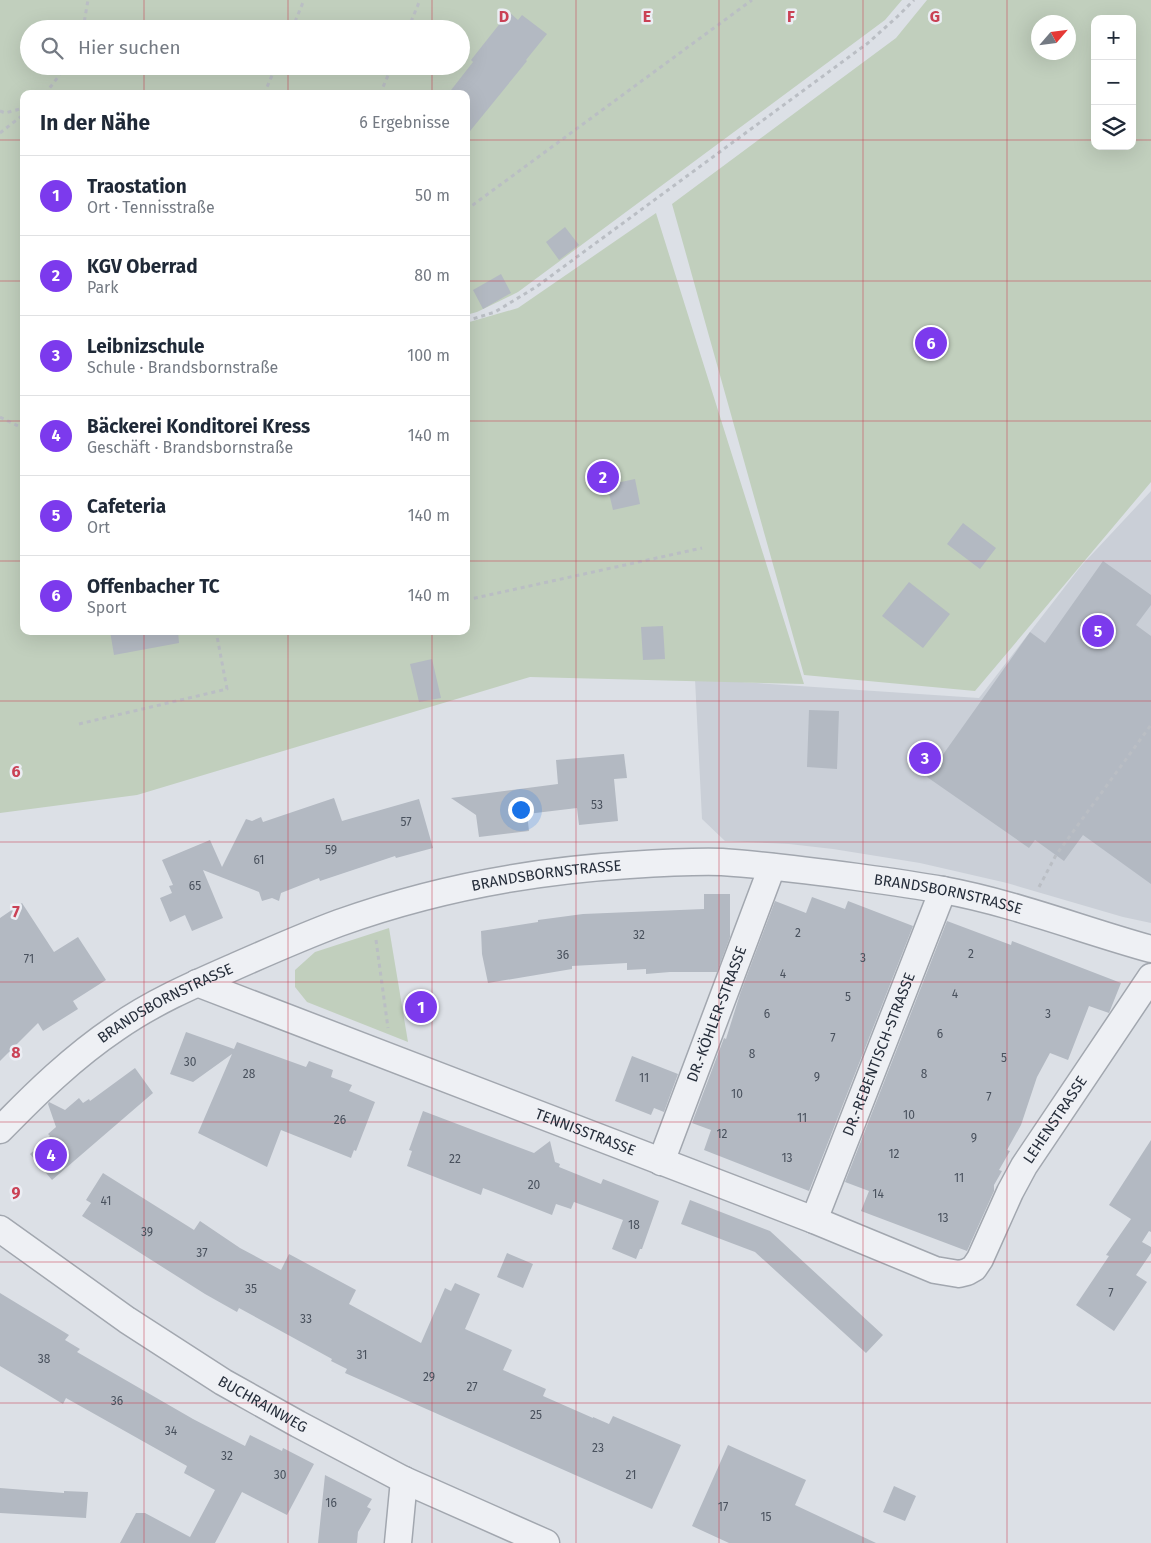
<!DOCTYPE html>
<html lang="de">
<meta charset="utf-8">
<style>
:root{--surface:#fff;--page:#f2f2f3;--text:#1f2937;--muted:#747a83;--line:#e0e1e3;--accent:#7c3aed}
body{margin:0;font-family:"Fira Sans",sans-serif;background:var(--page);color:var(--text)}
.controls{position:absolute;right:15px;top:15px;display:grid;overflow:hidden;border-radius:10px;box-shadow:0 5px 20px #0002}
.controls button{width:45px;height:45px;display:grid;place-items:center;padding:0;border:0;border-bottom:1px solid var(--line);background:var(--surface);color:var(--text);font:25px sans-serif}
.compass{position:absolute;left:1031px;top:15px;width:45px;height:45px;border-radius:50%;background:var(--surface);box-shadow:0 5px 20px #0002;rotate:62deg}
.you{position:absolute;left:520px;top:809px;width:18px;height:18px;margin:-12px;border:4px solid #fff;border-radius:50%;background:#1a73e8;box-shadow:0 0 0 8px #1a73e833}
.badge{display:grid;place-items:center;width:32px;height:32px;border-radius:50%;background:var(--accent);color:#fff;font-size:16px;font-weight:700}
.pin{position:absolute;translate:-50% -50%;border:2px solid #fff;box-shadow:0 1px 5px #0006}
.list{margin:0;padding:0;list-style:none}
h2{display:flex;justify-content:space-between;align-items:center;height:65px;margin:0;padding:0 20px;font-size:21px}
h2 small{font-size:16px;font-weight:400;color:var(--muted)}
.list li{display:grid;grid-template-columns:32px 1fr auto;gap:15px;align-items:center;box-sizing:border-box;height:80px;padding:0 20px;border-top:1px solid var(--line)}
.list b{display:block;font-size:19px;white-space:nowrap}
.list p{margin:0;font-size:16px;white-space:nowrap;color:var(--muted)}
.list em{font-size:16px;font-style:normal;color:var(--muted)}
.icon{flex:none;width:28px;height:28px;fill:none;stroke:currentColor;stroke-width:2;stroke-linecap:round;stroke-linejoin:round}
.map{position:relative;flex:none;width:1151px;height:1543px;overflow:hidden}
.search{position:absolute;background:var(--surface);box-shadow:0 5px 20px #0002;left:20px;top:20px;width:450px;height:55px;display:flex;align-items:center;gap:12px;box-sizing:border-box;padding:0 18px;border-radius:28px;color:var(--muted);font-size:19px}
.panel{position:absolute;background:var(--surface);box-shadow:0 5px 20px #0002;left:20px;top:90px;width:450px;height:545px;border-radius:10px}
.map>svg:first-child{display:block}
.built{fill:#cacfd7}
.green{fill:#c1cfbd;fill-rule:evenodd}
.building{fill:#b3b9c2}
.lines{fill:none;stroke-linecap:round;stroke-linejoin:round}
.street-casing{stroke:#a2a7af;stroke-width:29}
.path{stroke:#babec4;stroke-width:3;stroke-dasharray:4 4;stroke-linecap:butt}
.street{stroke:#eef0f4;stroke-width:26}
.grid{fill:none;stroke:#ca4155;stroke-width:1;stroke-opacity:0.55}
.labels{text-anchor:middle;stroke-width:5;stroke-linejoin:round;paint-order:stroke}
.number-label{font-size:12px;fill:#49515d}
.street-label{font-size:15px;fill:#262e3b;stroke:#ebeef4}
.grid-label{font-size:16px;text-anchor:middle;font-weight:bold;fill:#ca4155;stroke:#ebeef4;stroke-width:5;stroke-linejoin:round;paint-order:stroke}
</style>
<div class="map">
<svg width="1151" height="1543" viewBox="0 0 1151 1543">
<rect width="100%" height="100%" fill="#dce0e6"/>
<path class="built" d="M 1151,491 L 1151,923 L 1123,917 L 1007,883 L 920,863 L 833,849 L 789,844 L 725,841 L 702,819 L 695,679 L 979,698 L 1081,566 Z"/>
<path class="green" d="M 0,0 L 902,0 L 885,20 L 518,292 L 477,312 L 466,315 L 466,94 L 24,94 L 24,631 L 466,631 L 466,323 L 518,308 L 656,213 L 804,684 L 530,677 L 137,795 L 0,813 ZM 29,29 L 461,29 L 461,66 L 29,66 Z
M 927,0 L 1151,0 L 1151,482 L 975,691 L 804,675 L 672,204 L 896,38 ZM 1095,19 L 1132,19 L 1132,146 L 1095,146 ZM 1038,22 L 1068,22 L 1068,52 L 1038,52 Z
M 389,928 L 408,1042 L 307,1002 L 295,987 L 295,970 L 315,952 Z"/>
<path class="building" d="M 509,12 L 518,20 L 522,15 L 547,34 L 526,60 L 527,61 L 466,136 L 466,94 L 448,94 L 473,62 L 471,60 Z
M 565,227 L 579,245 L 559,260 L 546,242 Z
M 501,274 L 511,293 L 483,309 L 473,290 Z
M 635,479 L 640,504 L 613,510 L 607,485 Z
M 963,523 L 996,548 L 980,569 L 947,544 Z
M 1103,561 L 1151,595 L 1151,605 L 1136,625 L 1151,636 L 1151,884 L 1083,835 L 1064,861 L 1035,840 L 1029,848 L 927,777 L 1030,632 L 1045,643 Z
M 909,582 L 950,614 L 923,648 L 882,616 Z
M 663,626 L 665,659 L 643,660 L 641,627 Z
M 110,631 L 178,631 L 179,643 L 114,655 Z
M 432,659 L 441,698 L 419,702 L 410,664 Z
M 809,710 L 839,711 L 837,769 L 807,767 Z
M 624,754 L 627,778 L 614,779 L 618,821 L 579,825 L 577,808 L 527,814 L 529,831 L 479,837 L 476,815 L 451,798 L 558,784 L 556,760 Z
M 334,798 L 342,821 L 419,799 L 433,848 L 396,858 L 395,856 L 320,881 L 319,878 L 281,893 L 279,901 L 272,898 L 262,901 L 259,892 L 203,870 L 223,918 L 192,931 L 185,915 L 170,922 L 160,898 L 172,893 L 169,886 L 173,885 L 162,860 L 210,840 L 222,867 L 246,819 L 252,821 L 261,817 L 263,822 Z
M 704,894 L 730,894 L 730,937 L 717,972 L 670,972 L 646,974 L 646,969 L 627,970 L 627,963 L 572,966 L 572,969 L 488,983 L 482,954 L 481,931 L 538,922 L 538,920 L 583,914 L 704,909 Z
M 812,897 L 845,909 L 848,901 L 913,926 L 809,1191 L 704,1150 L 711,1130 L 692,1123 L 724,1038 L 726,1039 L 740,994 L 775,901 L 806,913 Z
M 22,903 L 54,952 L 78,937 L 106,980 L 73,1001 L 78,1009 L 43,1031 L 38,1023 L 0,1061 L 0,918 Z
M 947,921 L 1011,945 L 1012,941 L 1121,983 L 1109,1013 L 1089,1006 L 1068,1060 L 1050,1053 L 1037,1077 L 1021,1125 L 1007,1150 L 1010,1151 L 999,1170 L 1002,1171 L 994,1185 L 994,1191 L 967,1251 L 861,1211 L 869,1191 L 845,1182 Z
M 432,992 L 436,1017 L 411,1021 L 407,996 Z
M 186,1032 L 234,1049 L 237,1042 L 306,1067 L 309,1061 L 333,1070 L 331,1077 L 352,1085 L 349,1091 L 375,1102 L 356,1151 L 354,1150 L 351,1158 L 281,1130 L 267,1167 L 198,1133 L 232,1054 L 193,1082 L 170,1074 Z
M 632,1056 L 678,1074 L 664,1112 L 654,1108 L 651,1115 L 615,1101 Z
M 135,1068 L 153,1093 L 52,1180 L 30,1154 L 50,1136 L 48,1134 L 56,1127 L 48,1104 L 49,1102 L 65,1110 L 79,1098 L 83,1103 L 89,1099 L 90,1101 Z
M 423,1111 L 534,1153 L 550,1141 L 555,1162 L 560,1164 L 559,1167 L 601,1184 L 603,1179 L 659,1201 L 642,1249 L 640,1249 L 636,1259 L 612,1249 L 623,1220 L 574,1202 L 571,1209 L 556,1204 L 552,1215 L 483,1188 L 481,1195 L 407,1166 L 412,1151 L 409,1150 Z
M 1151,1140 L 1151,1232 L 1149,1231 L 1142,1242 L 1151,1247 L 1151,1253 L 1136,1275 L 1147,1282 L 1114,1331 L 1076,1305 L 1109,1256 L 1106,1255 L 1131,1219 L 1109,1205 Z
M 103,1173 L 194,1230 L 200,1221 L 240,1248 L 281,1270 L 289,1254 L 356,1290 L 349,1304 L 421,1343 L 445,1288 L 451,1291 L 455,1283 L 480,1294 L 465,1329 L 512,1350 L 503,1370 L 546,1389 L 543,1396 L 593,1418 L 593,1417 L 609,1424 L 613,1416 L 681,1445 L 652,1509 L 345,1373 L 347,1369 L 331,1361 L 332,1359 L 239,1308 L 237,1312 L 205,1294 L 82,1216 L 91,1203 L 86,1200 Z
M 690,1200 L 770,1231 L 883,1335 L 866,1353 L 755,1252 L 681,1224 Z
M 507,1253 L 533,1264 L 523,1288 L 497,1277 Z
M 0,1293 L 69,1335 L 65,1340 L 80,1349 L 77,1352 L 193,1419 L 245,1446 L 250,1435 L 282,1451 L 283,1448 L 314,1464 L 287,1515 L 242,1492 L 215,1543 L 120,1543 L 136,1513 L 145,1513 L 190,1537 L 215,1490 L 184,1473 L 187,1466 L 66,1398 L 63,1404 L 0,1366 Z
M 728,1445 L 806,1480 L 795,1505 L 876,1543 L 729,1543 L 692,1526 Z
M 325,1475 L 372,1499 L 367,1507 L 371,1509 L 358,1532 L 357,1543 L 318,1543 Z
M 894,1486 L 916,1496 L 905,1521 L 883,1512 Z
M 0,1488 L 64,1493 L 64,1491 L 88,1492 L 86,1518 L 0,1513 Z"/>
<g class="lines">
<defs>
<g id="street">
<path id="s1" d="M 197,983 L 814,1220 L 935,1270 L 959,1274 L 967,1272 L 974,1268 L 980,1259 L 1010,1192 L 1024,1166 L 1151,977"/>
<path id="s2" d="M 0,1130 C 36,1093 73,1057 116,1028 C 153,1002 195,984 236,966 C 270,951 304,936 339,923 C 431,890 532,871 629,865 C 660,863 691,861 722,862 C 767,865 812,871 857,877 C 886,881 915,885 943,890 C 1014,903 1082,930 1151,949"/>
<path id="s3" d="M 661,1162 L 772,867"/>
<path id="s4" d="M 814,1220 L 943,890"/>
<path id="s5" d="M 0,1229 L 127,1320 L 223,1382 L 298,1424 L 404,1480 L 546,1543"/>
<path d="M 398,1543 L 404,1480"/>
</g>
</defs>
<use href="#street" class="street-casing"/>
<path class="path" d="M 83,29 L 88,0
M 292,29 L 304,0
M 408,29 L 420,0
M 45,94 L 58,77 L 64,66
M 264,94 L 276,66
M 380,94 L 392,66
M 0,111 L 5,113 L 24,108
M 0,133 L 24,114
M 466,210 L 752,0
M 466,321 L 495,312 L 536,287 L 868,43 L 898,16 L 914,0
M 0,417 L 24,429
M 466,600 L 702,548
M 79,724 L 227,689 L 216,631
M 1039,887 L 1056,855 L 1151,725
M 376,940 L 388,1028"/>
<use href="#street" class="street"/>
</g>
<path class="grid" d="M 144,0 L 144,29M 288,0 L 288,29M 432,0 L 432,29M 576,0 L 576,1543M 719,0 L 719,1543M 863,0 L 863,1543M 1007,0 L 1007,1543M 144,66 L 144,94M 288,66 L 288,94M 432,66 L 432,94M 0,140 L 24,140M 466,140 L 1095,140M 1132,140 L 1151,140M 0,281 L 24,281M 466,281 L 1151,281M 0,421 L 24,421M 466,421 L 1151,421M 0,561 L 24,561M 466,561 L 1151,561M 144,631 L 144,1543M 288,631 L 288,1543M 432,631 L 432,1543M 0,701 L 1151,701M 0,842 L 1151,842M 0,982 L 1151,982M 0,1122 L 1151,1122M 0,1262 L 1151,1262M 0,1403 L 1151,1403"/>
<g class="labels">
<g class="number-label">
<text x="597" y="809">53</text>
<text x="406" y="826">57</text>
<text x="331" y="854">59</text>
<text x="259" y="864">61</text>
<text x="195" y="890">65</text>
<text x="798" y="937">2</text>
<text x="639" y="939">32</text>
<text x="971" y="958">2</text>
<text x="563" y="959">36</text>
<text x="863" y="962">3</text>
<text x="29" y="963">71</text>
<text x="783" y="978">4</text>
<text x="955" y="998">4</text>
<text x="848" y="1001">5</text>
<text x="767" y="1018">6</text>
<text x="1048" y="1018">3</text>
<text x="940" y="1038">6</text>
<text x="833" y="1042">7</text>
<text x="752" y="1058">8</text>
<text x="1004" y="1062">5</text>
<text x="190" y="1066">30</text>
<text x="249" y="1078">28</text>
<text x="924" y="1078">8</text>
<text x="817" y="1081">9</text>
<text x="644" y="1082">11</text>
<text x="737" y="1098">10</text>
<text x="989" y="1101">7</text>
<text x="909" y="1119">10</text>
<text x="802" y="1122">11</text>
<text x="340" y="1124">26</text>
<text x="722" y="1138">12</text>
<text x="974" y="1142">9</text>
<text x="894" y="1158">12</text>
<text x="787" y="1162">13</text>
<text x="455" y="1163">22</text>
<text x="959" y="1182">11</text>
<text x="534" y="1189">20</text>
<text x="878" y="1198">14</text>
<text x="106" y="1205">41</text>
<text x="943" y="1222">13</text>
<text x="634" y="1229">18</text>
<text x="147" y="1236">39</text>
<text x="202" y="1257">37</text>
<text x="251" y="1293">35</text>
<text x="1111" y="1297">7</text>
<text x="306" y="1323">33</text>
<text x="362" y="1359">31</text>
<text x="44" y="1363">38</text>
<text x="429" y="1381">29</text>
<text x="472" y="1391">27</text>
<text x="117" y="1405">36</text>
<text x="536" y="1419">25</text>
<text x="171" y="1435">34</text>
<text x="598" y="1452">23</text>
<text x="227" y="1460">32</text>
<text x="280" y="1479">30</text>
<text x="631" y="1479">21</text>
<text x="331" y="1507">16</text>
<text x="723" y="1511">17</text>
<text x="766" y="1521">15</text>
</g>
<g class="street-label">
<text dy="5" stroke="none"><textPath href="#s2" startOffset="615">BRANDSBORNSTRASSE</textPath></text>
<text dy="5" stroke="none"><textPath href="#s2" startOffset="1020">BRANDSBORNSTRASSE</textPath></text>
<text dy="5" stroke="none"><textPath href="#s2" startOffset="210">BRANDSBORNSTRASSE</textPath></text>
<text dy="5" stroke="none"><textPath href="#s3" startOffset="158">DR.-KÖHLER-STRASSE</textPath></text>
<text dy="5" stroke="none"><textPath href="#s4" startOffset="178">DR.-REBENTISCH-STRASSE</textPath></text>
<text dy="5" stroke="none"><textPath href="#s1" startOffset="1002">LEHENSTRASSE</textPath></text>
<text dy="5" stroke="none"><textPath href="#s1" startOffset="416">TENNISSTRASSE</textPath></text>
<text dy="5" stroke="none"><textPath href="#s5" startOffset="316">BUCHRAINWEG</textPath></text>
</g>
</g>
<g class="grid-label">
<text x="504" y="22">D</text>
<text x="647" y="22">E</text>
<text x="791" y="22">F</text>
<text x="935" y="22">G</text>
<text x="16" y="777">6</text>
<text x="16" y="917">7</text>
<text x="16" y="1058">8</text>
<text x="16" y="1198">9</text>
</g>
</svg>
<div class="controls">
<button>+</button>
<button>−</button>
<button><svg class="icon" aria-label="layers" viewBox="0 0 24 24"><path d="M12 4l9 5-9 5-9-5zM3 14l9 5 9-5"/></svg></button>
</div>
<svg class="compass" viewBox="-18 -18 36 36"><path d="M0-13l5 13h-10z" fill="#e53935"/><path d="M0 13l5-13h-10z" fill="#747a83"/></svg>
<div class="you"></div>
<div class="pin badge" style="left:421px;top:1007px">1</div>
<div class="pin badge" style="left:603px;top:477px">2</div>
<div class="pin badge" style="left:925px;top:758px">3</div>
<div class="pin badge" style="left:51px;top:1155px">4</div>
<div class="pin badge" style="left:1098px;top:631px">5</div>
<div class="pin badge" style="left:931px;top:343px">6</div>
<div class="search"><svg class="icon" aria-label="search" viewBox="0 0 24 24"><circle cx="10" cy="10" r="6"/><path d="M15 15l6 6"/></svg>Hier suchen</div>
<section class="panel">
<h2>In der Nähe<small>6 Ergebnisse</small></h2>
<ul class="list">
<li><span class="badge">1</span><div><b>Traostation</b><p>Ort · Tennisstraße</p></div><em>50 m</em></li>
<li><span class="badge">2</span><div><b>KGV Oberrad</b><p>Park</p></div><em>80 m</em></li>
<li><span class="badge">3</span><div><b>Leibnizschule</b><p>Schule · Brandsbornstraße</p></div><em>100 m</em></li>
<li><span class="badge">4</span><div><b>Bäckerei Konditorei Kress</b><p>Geschäft · Brandsbornstraße</p></div><em>140 m</em></li>
<li><span class="badge">5</span><div><b>Cafeteria</b><p>Ort</p></div><em>140 m</em></li>
<li><span class="badge">6</span><div><b>Offenbacher TC</b><p>Sport</p></div><em>140 m</em></li>
</ul>
</section>
</div>
